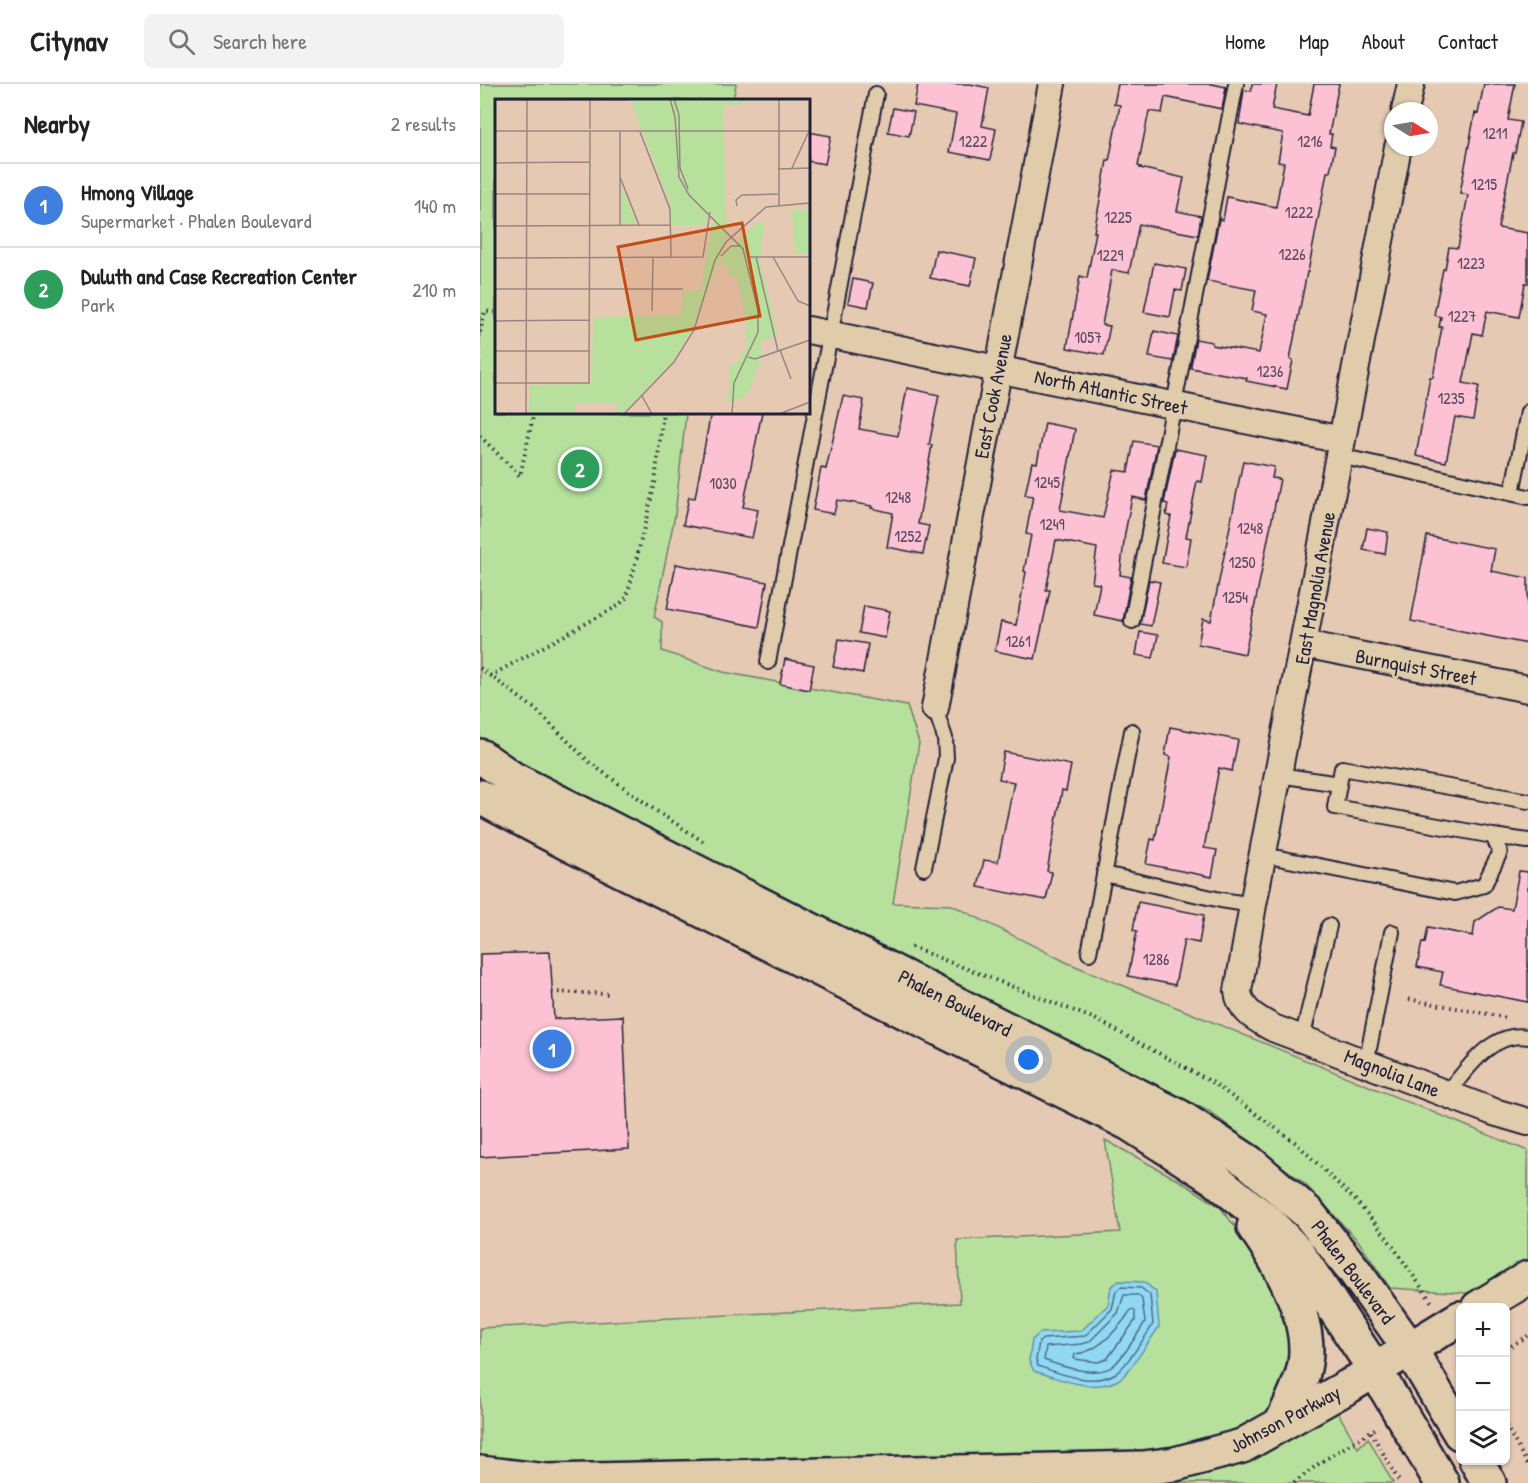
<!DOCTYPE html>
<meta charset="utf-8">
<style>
:root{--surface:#fff;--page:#f2f2f2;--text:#222;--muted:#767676;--line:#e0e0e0;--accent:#0b8043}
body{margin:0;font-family:"Patrick Hand",sans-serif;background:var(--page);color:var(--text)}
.controls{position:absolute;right:18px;bottom:18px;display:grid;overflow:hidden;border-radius:9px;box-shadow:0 2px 4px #0004}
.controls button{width:54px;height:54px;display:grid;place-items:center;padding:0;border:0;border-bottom:2px solid var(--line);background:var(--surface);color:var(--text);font:30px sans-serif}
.compass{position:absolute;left:904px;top:18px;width:54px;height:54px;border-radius:50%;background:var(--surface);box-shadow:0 2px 4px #0004;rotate:101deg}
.you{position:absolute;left:549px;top:976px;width:21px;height:21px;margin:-15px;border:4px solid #fff;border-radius:50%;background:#1a73e8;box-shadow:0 0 0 9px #1a73e833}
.badge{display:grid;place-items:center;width:39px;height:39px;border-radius:50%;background:var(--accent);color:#fff;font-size:20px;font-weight:700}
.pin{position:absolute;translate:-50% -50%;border:3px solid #fff;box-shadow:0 2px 6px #0006}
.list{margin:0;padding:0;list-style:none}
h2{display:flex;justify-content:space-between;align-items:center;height:78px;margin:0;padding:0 24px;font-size:26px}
h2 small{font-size:20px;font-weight:400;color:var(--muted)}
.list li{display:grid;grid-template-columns:39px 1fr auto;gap:18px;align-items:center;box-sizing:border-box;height:84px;padding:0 24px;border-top:2px solid var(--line)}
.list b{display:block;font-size:22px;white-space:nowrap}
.list p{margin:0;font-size:20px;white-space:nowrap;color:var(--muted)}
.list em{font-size:20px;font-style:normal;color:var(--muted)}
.icon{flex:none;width:33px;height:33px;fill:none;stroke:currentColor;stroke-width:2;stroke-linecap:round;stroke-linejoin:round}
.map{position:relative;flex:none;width:1048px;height:1399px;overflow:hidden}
header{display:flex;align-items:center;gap:36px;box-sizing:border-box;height:84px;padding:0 30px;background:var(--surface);border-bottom:2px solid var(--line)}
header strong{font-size:28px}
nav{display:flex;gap:33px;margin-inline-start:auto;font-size:21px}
.search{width:420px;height:54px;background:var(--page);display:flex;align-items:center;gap:15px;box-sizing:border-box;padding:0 21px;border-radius:9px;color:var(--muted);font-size:22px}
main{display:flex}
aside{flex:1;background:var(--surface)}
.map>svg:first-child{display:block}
.green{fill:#b6e09c;stroke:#6c816c;stroke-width:1.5}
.water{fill:#91d9f3;stroke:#6590a9;stroke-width:1.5}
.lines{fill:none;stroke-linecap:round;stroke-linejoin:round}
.shore{stroke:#4e6b85;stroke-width:1.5}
.building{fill:#fcc2d3;stroke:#22223b;stroke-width:1.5}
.lane-casing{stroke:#22223b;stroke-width:18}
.street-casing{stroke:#22223b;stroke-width:30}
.secondary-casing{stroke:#22223b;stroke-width:38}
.path{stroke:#22223b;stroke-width:4;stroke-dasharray:1.5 4.5;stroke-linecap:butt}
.lane{stroke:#e0cbaa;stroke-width:14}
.street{stroke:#e0cbaa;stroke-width:26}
.secondary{stroke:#e0cbaa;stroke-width:33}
.labels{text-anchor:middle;stroke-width:5;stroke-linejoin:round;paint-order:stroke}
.number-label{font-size:16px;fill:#584a61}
.street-label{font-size:20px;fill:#22223b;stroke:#e0cbaa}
.inset-road{fill:none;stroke:#988682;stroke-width:1.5}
.view{fill:#c04e15;fill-opacity:0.15;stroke:#c04e15;stroke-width:3}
.inset-edge{fill:none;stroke:#22223b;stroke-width:3}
</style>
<header>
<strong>Citynav</strong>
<div class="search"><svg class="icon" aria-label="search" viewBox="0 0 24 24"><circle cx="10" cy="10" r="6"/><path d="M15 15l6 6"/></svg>Search here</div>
<nav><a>Home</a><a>Map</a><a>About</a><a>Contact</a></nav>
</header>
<main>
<aside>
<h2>Nearby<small>2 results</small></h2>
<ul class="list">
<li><span class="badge" style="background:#3f7fe0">1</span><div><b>Hmong Village</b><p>Supermarket · Phalen Boulevard</p></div><em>140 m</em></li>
<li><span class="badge" style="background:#2e9e5b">2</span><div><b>Duluth and Case Recreation Center</b><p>Park</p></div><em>210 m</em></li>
</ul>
</aside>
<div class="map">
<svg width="1048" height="1399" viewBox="0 0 1048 1399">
<rect width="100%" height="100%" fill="#e6c9b2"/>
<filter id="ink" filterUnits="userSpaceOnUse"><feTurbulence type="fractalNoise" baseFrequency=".0167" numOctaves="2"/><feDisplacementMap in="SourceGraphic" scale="12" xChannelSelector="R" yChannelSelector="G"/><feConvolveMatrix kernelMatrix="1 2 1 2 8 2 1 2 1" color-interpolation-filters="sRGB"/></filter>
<g filter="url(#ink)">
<path class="green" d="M 0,0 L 256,0 L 253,16 L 16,16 L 16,328 L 206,329 L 195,431 L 174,533 L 182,538 L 182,567 L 243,588 L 427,622 L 439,659 L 413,819 L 472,821 L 588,879 L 1048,1067 L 1048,1213 L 910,1204 L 879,1158 L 824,1099 L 730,1028 L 34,678 L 0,656 Z
M 625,1056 L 702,1098 L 740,1123 L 770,1162 L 809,1242 L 878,1364 L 888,1354 L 913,1399 L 0,1399 L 0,1244 L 480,1219 L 477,1156 L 640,1148 Z"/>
<path class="water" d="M 639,1197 L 664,1198 L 676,1208 L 679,1243 C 671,1254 649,1289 640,1295 C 614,1310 580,1295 554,1287 L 549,1277 L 552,1256 L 560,1249 L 601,1247 L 628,1221 L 631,1203 Z"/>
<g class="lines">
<path class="shore" d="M 641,1203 L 661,1204 L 670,1211 L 673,1240 C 668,1249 644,1285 636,1289 C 614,1303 580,1290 558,1282 L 556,1276 L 559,1258 L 563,1255 L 605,1252 L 632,1225 L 636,1207 Z
M 644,1211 L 658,1211 L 662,1215 L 665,1238 C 657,1251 644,1272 634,1281 C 619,1295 580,1282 564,1276 L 566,1263 L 602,1260 L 609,1258 L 638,1229 Z
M 652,1225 L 655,1227 L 655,1237 L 627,1275 L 618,1278 L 594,1275 L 595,1270 C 616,1268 630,1253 644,1236 C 647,1232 649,1228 652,1225 Z"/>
</g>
<path class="building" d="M 438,0 L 490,0 L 509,4 L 502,42 L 516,45 L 510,76 L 469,68 L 476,30 L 434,22 Z
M 638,0 L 732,0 L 746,3 L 742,25 L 685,13 L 682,29 L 669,27 L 658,82 L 661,83 L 660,84 L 704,94 L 697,127 L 721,132 L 718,151 L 659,140 L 649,189 L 632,186 L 622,241 L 630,242 L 624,271 L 587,264 L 600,192 L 607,194 L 616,148 L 614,148 L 622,105 L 627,76 L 629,77 L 640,21 L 634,20 Z
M 772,0 L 797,0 L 792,25 L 828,32 L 834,0 L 859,0 L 849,50 L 852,50 L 850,62 L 855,63 L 850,88 L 847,88 L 828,188 L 827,188 L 810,275 L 813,276 L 807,305 L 766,297 L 767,294 L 711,284 L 711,281 L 716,255 L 732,258 L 732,261 L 779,269 L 787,230 L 772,227 L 776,206 L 727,197 L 739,135 L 743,136 L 747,113 L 796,123 L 804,79 L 798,78 L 803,49 L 759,40 L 764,6 L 771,7 Z
M 1004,0 L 1035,0 L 1028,36 L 1041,38 L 1035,69 L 1033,69 L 1018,144 L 1048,149 L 1048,199 L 1045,199 L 1039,233 L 1007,227 L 1002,251 L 993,249 L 983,299 L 999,302 L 993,336 L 975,333 L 966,378 L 936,372 L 950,293 L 953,293 L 962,243 L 959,243 L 961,233 L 954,231 L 963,185 L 965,185 L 969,163 L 978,164 L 988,111 L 980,109 L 995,29 L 998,30 Z
M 413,24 L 434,28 L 429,52 L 408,48 Z
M 328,48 L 351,52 L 345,80 L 328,77 Z
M 456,166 L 496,174 L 490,202 L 450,194 Z
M 674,179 L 706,185 L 702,207 L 695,206 L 690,233 L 664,228 Z
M 373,195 L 393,199 L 388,223 L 368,219 Z
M 674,247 L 698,252 L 693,277 L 669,273 Z
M 427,304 L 459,311 L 449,361 L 452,361 L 438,440 L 449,442 L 443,470 L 407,463 L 413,429 L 391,424 L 392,422 L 357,416 L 354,430 L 333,426 L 341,384 L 346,385 L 363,312 L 384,316 L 379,345 L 418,352 Z
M 231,328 L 282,328 L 263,423 L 278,426 L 272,454 L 203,441 L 209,413 L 215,414 Z
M 565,339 L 595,345 L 580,426 L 623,434 L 634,386 L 648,388 L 654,357 L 677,361 L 666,416 L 652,413 L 645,449 L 640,491 L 651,493 L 643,537 L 614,531 L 620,500 L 612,499 L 617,464 L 576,456 L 566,506 L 570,506 L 555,575 L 515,567 L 521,538 L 536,541 L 546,488 L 544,487 L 551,451 L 546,450 L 553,412 L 545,411 L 552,378 L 557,379 Z
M 695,365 L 727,371 L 722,398 L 717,397 L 706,453 L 711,454 L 706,483 L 682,479 L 691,432 L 686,431 L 688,420 L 684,419 Z
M 763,377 L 794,383 L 792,394 L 800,395 L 765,570 L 718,560 L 723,535 L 731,537 Z
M 887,444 L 908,448 L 905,470 L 883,466 Z
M 947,452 L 1015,465 L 1011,487 L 1048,494 L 1048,560 L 931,537 Z
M 196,480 L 287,498 L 279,543 L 187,525 Z
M 669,496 L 680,498 L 671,542 L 660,540 Z
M 384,522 L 410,527 L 405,554 L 379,549 Z
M 660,548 L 678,551 L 673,574 L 656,571 Z
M 359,555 L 388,560 L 383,589 L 353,583 Z
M 305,575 L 334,581 L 329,606 L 300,600 Z
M 690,643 L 758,656 L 752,687 L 739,684 L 724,764 L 737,766 L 732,793 L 666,780 L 671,755 L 675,756 L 691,673 L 685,671 Z
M 524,668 L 591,681 L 586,707 L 582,706 L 567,787 L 572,788 L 566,816 L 498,803 L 504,776 L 518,778 L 534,698 L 519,695 Z
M 1039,787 L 1048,788 L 1048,918 L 960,901 L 963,888 L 937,883 L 942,858 L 945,859 L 948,843 L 993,852 L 995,838 L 1018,823 L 1032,825 Z
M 658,818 L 724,831 L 719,859 L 704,856 L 695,901 L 648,892 L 657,847 L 653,846 Z
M 70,868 L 74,935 L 143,932 L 149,1065 L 0,1073 L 0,870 Z"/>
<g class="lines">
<defs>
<path id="lane" d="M 859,372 L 1048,413
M 1032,409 L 1048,328
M 652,537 L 756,0
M 288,578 L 396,10
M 799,691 L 859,700
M 1013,752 L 1048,757
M 784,771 L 975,809 L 1004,801 L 1020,768 L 1013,752 L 855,723 L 862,684 L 1048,717
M 444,784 L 466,674 L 465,654 L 455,624
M 624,790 L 741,816 L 773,821
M 609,869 L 652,647
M 822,955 L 849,842
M 886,980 L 912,848
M 967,1010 C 986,986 1012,946 1048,953"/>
<path id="street" d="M 925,27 L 931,0
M 918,63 L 773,821 L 758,907 C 760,927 777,935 793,944 L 1014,1028 L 1048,1038
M 328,246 L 862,356
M 824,560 L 1048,605
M 455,624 L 572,0"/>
<path id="secondary" d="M 0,672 L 33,695 L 700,1033 L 769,1078 L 828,1129 L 873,1185 L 930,1265 L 980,1349
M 0,713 L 83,757 L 650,1040 L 734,1094 L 789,1139 L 817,1168 L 895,1286 L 962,1399
M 774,1143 C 799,1178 832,1234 825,1279 C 822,1300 810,1320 802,1339
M 998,1224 L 1048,1194
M 996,1376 L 1009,1399
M 0,1389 L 67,1397 L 663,1384 L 695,1380 L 762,1362 L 869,1302 L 980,1234"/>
</defs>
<use href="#lane" class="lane-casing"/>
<use href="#street" class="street-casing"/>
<use href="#secondary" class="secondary-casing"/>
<path class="path" d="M 0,248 L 5,227 L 16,229
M 0,352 L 40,392 L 54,328
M 0,584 L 55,625 L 109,678 L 175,726 L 227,760
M 10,592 L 138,522 L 147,513 L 175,399 L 183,328
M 431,863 L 615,935 L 732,998 L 816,1059 L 876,1117 L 905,1151 L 953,1220
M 72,908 L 131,910
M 929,915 L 1028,934
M 1026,1265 L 1048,1252
M 1026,1342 L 1048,1381
M 891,1348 L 920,1399
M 814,1399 L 841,1378 L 898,1343"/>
<use href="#lane" class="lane"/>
<use href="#street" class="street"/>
<use href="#secondary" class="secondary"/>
</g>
</g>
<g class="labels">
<g class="number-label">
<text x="1015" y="55">1211</text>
<text x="493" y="63">1222</text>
<text x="830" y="63">1216</text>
<text x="1004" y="106">1215</text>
<text x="819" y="134">1222</text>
<text x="638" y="139">1225</text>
<text x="812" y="176">1226</text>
<text x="630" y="177">1229</text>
<text x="991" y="185">1223</text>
<text x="982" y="238">1227</text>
<text x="608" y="259">1057</text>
<text x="790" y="293">1236</text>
<text x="971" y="320">1235</text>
<text x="567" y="404">1245</text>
<text x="243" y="405">1030</text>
<text x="418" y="419">1248</text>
<text x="572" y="446">1249</text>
<text x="770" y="450">1248</text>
<text x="428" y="458">1252</text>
<text x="762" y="484">1250</text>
<text x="755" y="519">1254</text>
<text x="538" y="563">1261</text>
<text x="676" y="881">1286</text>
</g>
<g class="street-label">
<text transform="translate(631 308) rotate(12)" y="7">North Atlantic Street</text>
<text transform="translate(513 312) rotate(-79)" y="7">East Cook Avenue</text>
<text transform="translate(835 504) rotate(-80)" y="7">East Magnolia Avenue</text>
<text transform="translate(936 583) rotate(11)" y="7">Burnquist Street</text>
<text transform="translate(475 919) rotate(27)" y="7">Phalen Boulevard</text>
<text transform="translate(912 989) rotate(21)" y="7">Magnolia Lane</text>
<text transform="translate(873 1188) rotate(53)" y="7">Phalen Boulevard</text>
<text transform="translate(805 1335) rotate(-28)" y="7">Johnson Parkway</text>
</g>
</g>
<g transform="translate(15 15)">
<rect width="315" height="315" fill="#e6c9b2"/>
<path d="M 135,0 L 252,0 L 252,5 L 228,6 L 232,139 L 200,226 L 178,262 L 127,315 L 117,315 L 125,305 L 81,304 L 80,314 L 34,314 L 34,286 L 97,285 L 98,218 L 185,216 L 189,192 L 206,190 L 219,114 L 212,114 L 211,126 L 177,126 L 177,110 ZM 126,86 L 142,125 L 126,125 ZM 297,111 L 315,111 L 315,155 L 300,155 ZM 264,122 L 269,126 L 265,161 L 283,236 L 265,243 L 267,259 L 252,297 L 233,304 L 235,267 L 244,262 L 252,247 L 250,231 L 253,229 L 241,177 L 235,178 L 231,164 L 224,167 L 228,156 Z" fill="#b6e09c"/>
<path class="inset-road" d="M 175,0 L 180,18 L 184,78 L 194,96 L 248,150 L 263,211 L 263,233 L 239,284 L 237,315M 179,0 L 184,16 L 185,69 L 193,90M 0,1 L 134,1M 95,30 L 95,1M 0,32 L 315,32M 145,33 L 175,110 L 176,158M 0,64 L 95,63M 297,69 L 314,32M 283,70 L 315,69M 125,78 L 144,126M 0,95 L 95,95M 242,107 L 241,101 L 247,96 L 283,95M 284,107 L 284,0M 0,127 L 176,126M 125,127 L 125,32M 226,157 L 236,147 L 246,147M 252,158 L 315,158M 261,158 L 283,252M 278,158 L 303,202 L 315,207M 0,159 L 208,158 L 215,113M 0,190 L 188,190M 157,212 L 158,158M 0,222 L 94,221M 285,251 L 296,280M 0,252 L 94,252M 253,258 L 260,260 L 315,241M 0,284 L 94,284 L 95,33M 147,297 L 157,315M 31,315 L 32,0M 129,315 L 179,263 L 199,231 L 220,161 L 231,143 L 271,108 L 315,104M 284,315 L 315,303"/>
<path class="view" d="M 247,124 L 265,217 L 141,241 L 123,148 Z"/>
<rect width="315" height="315" class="inset-edge"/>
</g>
</svg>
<div class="controls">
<button>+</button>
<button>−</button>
<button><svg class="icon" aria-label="layers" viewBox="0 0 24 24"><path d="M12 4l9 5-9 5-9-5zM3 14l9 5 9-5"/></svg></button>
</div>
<svg class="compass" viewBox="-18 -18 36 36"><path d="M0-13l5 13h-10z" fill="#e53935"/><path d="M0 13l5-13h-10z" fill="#767676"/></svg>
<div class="you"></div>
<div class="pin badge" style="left:72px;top:965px;background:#3f7fe0">1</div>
<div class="pin badge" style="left:100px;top:385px;background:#2e9e5b">2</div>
</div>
</main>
